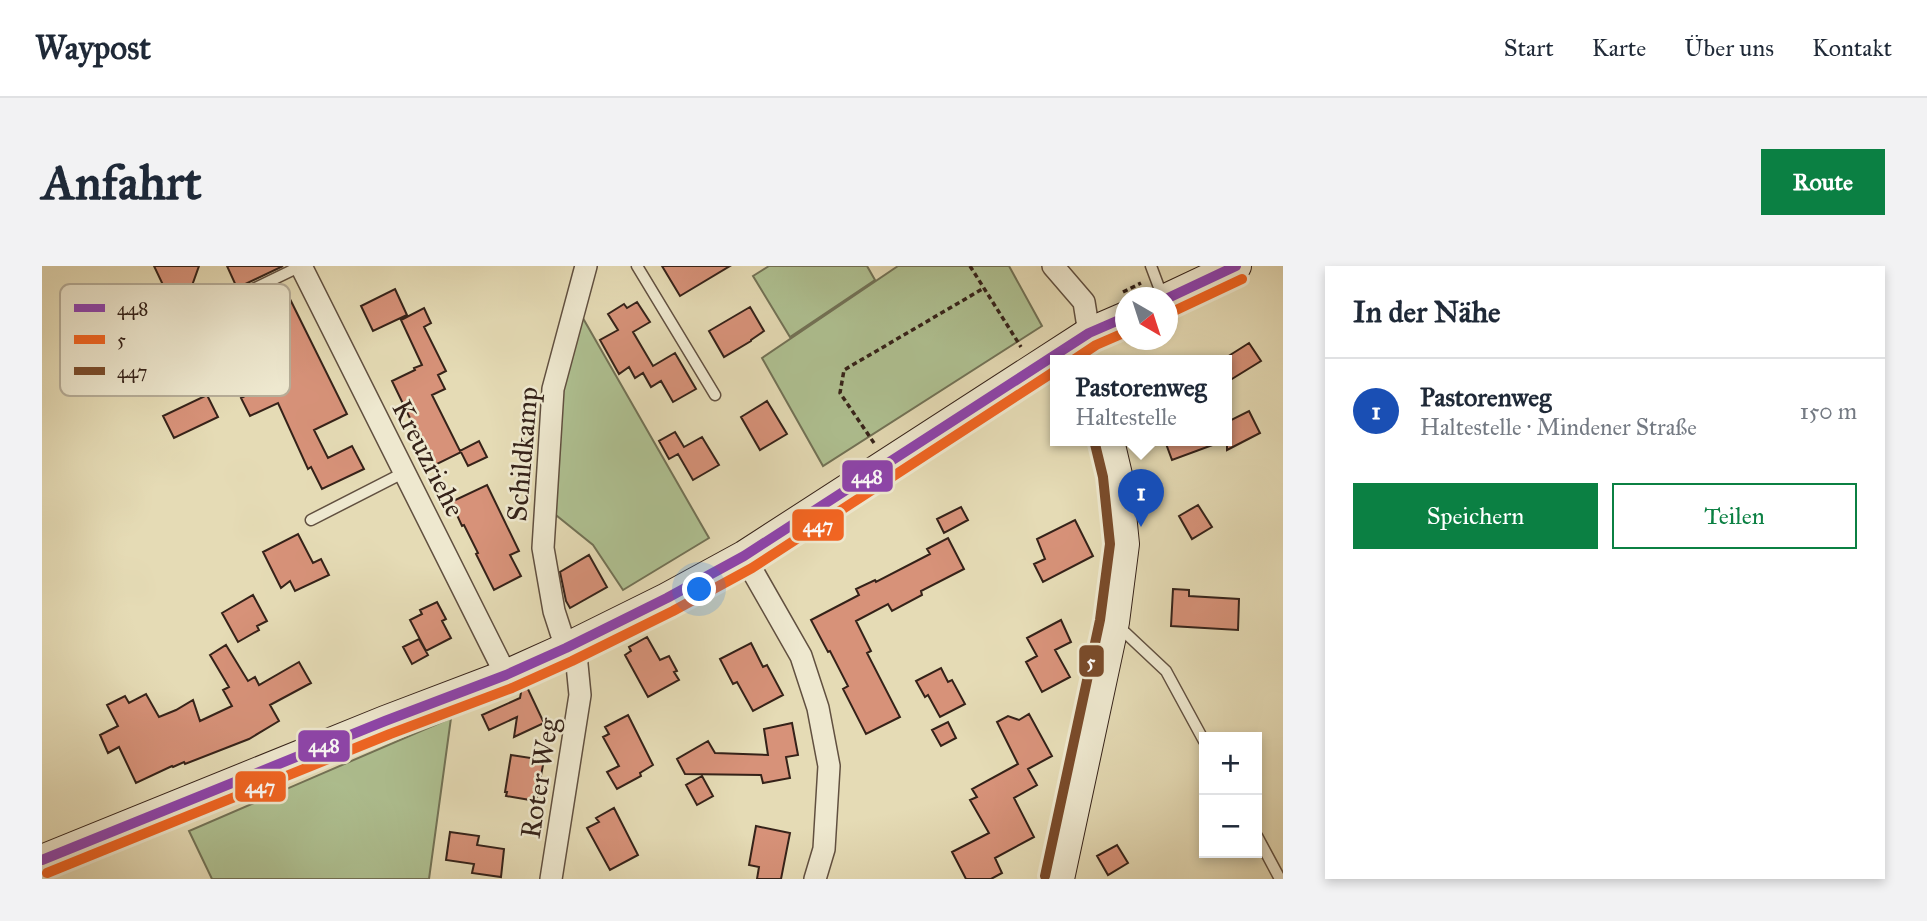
<!DOCTYPE html>
<html lang="de">
<meta charset="utf-8">
<style>
:root{--surface:#fff;--page:#f2f2f3;--text:#1f2937;--muted:#747a83;--line:#e0e1e3;--accent:#0b8043}
body{margin:0;font-family:"IM FELL Great Primer",serif;background:var(--page);color:var(--text)}
.controls{position:absolute;right:21px;bottom:21px;display:grid;overflow:hidden;border-radius:0px;box-shadow:0 4px 10px #0003}
.controls button{width:63px;height:63px;display:grid;place-items:center;padding:0;border:0;border-bottom:2px solid var(--line);background:var(--surface);color:var(--text);font:35px sans-serif}
.compass{position:absolute;left:1073px;top:21px;width:63px;height:63px;border-radius:50%;background:var(--surface);box-shadow:0 4px 10px #0003;rotate:141deg}
.you{position:absolute;left:658px;top:324px;width:24px;height:24px;margin:-18px;border:5px solid #fff;border-radius:50%;background:#1a73e8;box-shadow:0 0 0 10px #1a73e833}
.badge{display:grid;place-items:center;width:46px;height:46px;border-radius:50%;background:var(--accent);color:#fff;font-size:23px;font-weight:700}
.pin{position:absolute;translate:-50% -58px;filter:drop-shadow(0 2px 4px #0008)}
.pin::after{content:'';position:absolute;top:37px;width:24px;height:21px;background:inherit;clip-path:polygon(0 0,100% 0,50% 100%)}
.popup{position:absolute;left:1008px;top:89px;width:182px;height:91px;box-sizing:border-box;display:grid;place-content:center;border-radius:0px;background:var(--surface);filter:drop-shadow(0 2px 5px #0005);font-size:23px;white-space:nowrap;color:var(--muted)}
.popup b{font-size:26px;color:var(--text)}
.popup::after{content:'';position:absolute;left:50%;top:100%;margin-left:-14px;border:14px solid transparent;border-top-color:var(--surface)}
.list{margin:0;padding:0;list-style:none}
h2{display:flex;justify-content:space-between;align-items:center;height:91px;margin:0;padding:0 28px;font-size:30px}
h2 small{font-size:23px;font-weight:400;color:var(--muted)}
.list li{display:grid;grid-template-columns:46px 1fr auto;gap:21px;align-items:center;box-sizing:border-box;height:105px;padding:0 28px;border-top:2px solid var(--line)}
.list b{display:block;font-size:26px;white-space:nowrap}
.list p{margin:0;font-size:23px;white-space:nowrap;color:var(--muted)}
.list em{font-size:23px;font-style:normal;color:var(--muted)}
.actions{display:flex;gap:14px;padding:21px 28px}
.actions a{flex:1;padding:16px 0;border:2px solid var(--accent);border-radius:0px;text-align:center;font-size:24px;color:var(--accent)}
.actions .main{background:var(--accent);color:#fff}
.map{position:relative;flex:none;width:1241px;height:613px;overflow:hidden;border-radius:0px}
header{display:flex;align-items:center;gap:42px;box-sizing:border-box;height:98px;padding:0 35px;background:var(--surface);border-bottom:2px solid var(--line)}
header strong{font-size:33px}
nav{display:flex;gap:38px;margin-inline-start:auto;font-size:24px}
.intro{display:flex;align-items:center;justify-content:space-between;box-sizing:border-box;height:168px;padding:0 42px}
h1{margin:0;font-size:49px}
.button{padding:18px 32px;border-radius:0px;background:var(--accent);color:#fff;font-size:24px;font-weight:700}
main{display:flex;gap:42px;padding:0 42px}
aside{flex:1;background:var(--surface);border-radius:0px;box-shadow:0 4px 10px #0003}
.map>svg:first-child{display:block}
.green{fill:#afc192;stroke:#727256;stroke-width:2}
.building{fill:#d79279;stroke:#352219;stroke-width:2}
.lines{fill:none;stroke-linecap:round;stroke-linejoin:round}
.lane-casing{stroke:#615040;stroke-width:13}
.street-casing{stroke:#615040;stroke-width:24}
.secondary-casing{stroke:#352219;stroke-width:32}
.path{stroke:#352219;stroke-width:3.5;stroke-dasharray:5 3.5;stroke-linecap:butt}
.lane{stroke:#eee8cf;stroke-width:10}
.street{stroke:#eee8cf;stroke-width:21}
.secondary{stroke:#eee8cf;stroke-width:30}
.bus-1-casing{stroke:#eee8cf;stroke-width:16}
.bus-2-casing{stroke:#eee8cf;stroke-width:16}
.bus-3-casing{stroke:#eee8cf;stroke-width:16}
.bus-1{stroke:#8e44ad;stroke-width:10}
.bus-2{stroke:#f26522;stroke-width:10}
.bus-3{stroke:#7a4b2a;stroke-width:10}
.labels{text-anchor:middle;stroke-width:5;stroke-linejoin:round;paint-order:stroke}
.street-label{font-size:28px;fill:#352219;stroke:#eee8cf}
.key{fill:#eee8cf;stroke:#b6ad98;stroke-width:2}
.key-label{font-size:19px;fill:#352219}
.line-badge{stroke:#eee8cf;stroke-width:2.5}
.badge-label{font-size:19px;text-anchor:middle;font-weight:bold;fill:#fff}
</style>
<header>
<strong>Waypost</strong>
<nav><a>Start</a><a>Karte</a><a>Über uns</a><a>Kontakt</a></nav>
</header>
<div class="intro"><h1>Anfahrt</h1><a class="button">Route</a></div>
<main>
<div class="map">
<svg width="1241" height="613" viewBox="0 0 1241 613">
<rect width="100%" height="100%" fill="#e5dbb5"/>
<filter id="stains"><feTurbulence type="fractalNoise" baseFrequency=".00286" numOctaves="4"/><feColorMatrix values="0 0 0 0 .2 0 0 0 0 .09 0 0 0 0 .02 0 0 0 .5 -.17"/></filter>
<radialGradient id="worn" r=".72"><stop offset=".6" stop-color="#630" stop-opacity="0"/><stop offset="1" stop-color="#630" stop-opacity=".3"/></radialGradient>
<path class="green" d="M 727,0 L 825,0 L 833,14 L 748,71 L 711,10 Z
M 856,0 L 967,0 L 1000,60 L 781,200 L 720,92 Z
M 538,47 L 667,272 L 581,324 L 551,279 L 494,233 Z
M 409,452 L 387,613 L 170,613 L 147,565 Z"/>
<path class="building" d="M 112,0 L 157,0 L 147,28 L 121,19 Z
M 185,0 L 241,0 L 195,22 Z
M 620,0 L 688,0 L 638,30 Z
M 242,21 L 305,148 L 272,164 L 286,192 L 310,180 L 322,203 L 280,223 L 269,201 L 266,203 L 236,137 L 208,150 L 199,132 L 227,118 L 221,104 L 244,92 L 214,30 L 232,22 L 234,25 Z
M 353,23 L 365,49 L 331,65 L 319,40 Z
M 124,24 L 132,41 L 107,53 L 112,62 L 73,82 L 54,44 L 81,31 L 86,42 Z
M 595,36 L 608,56 L 591,66 L 611,100 L 633,87 L 654,123 L 631,136 L 619,115 L 609,121 L 601,107 L 593,112 L 587,101 L 577,108 L 558,74 L 576,64 L 566,48 L 582,38 L 585,42 Z
M 708,41 L 722,65 L 709,74 L 709,75 L 682,91 L 667,65 Z
M 382,42 L 389,57 L 382,61 L 404,105 L 396,109 L 403,123 L 390,129 L 418,185 L 437,175 L 445,191 L 426,200 L 419,186 L 391,200 L 350,115 L 373,104 L 372,102 L 380,99 L 359,54 Z
M 1207,77 L 1219,95 L 1185,116 L 1185,91 Z
M 165,129 L 176,151 L 132,172 L 121,150 Z
M 725,135 L 745,168 L 718,184 L 699,151 Z
M 1207,145 L 1218,167 L 1185,184 L 1185,156 Z
M 633,166 L 642,181 L 660,171 L 677,199 L 651,214 L 636,188 L 627,193 L 617,175 Z
M 1123,175 L 1176,175 L 1176,177 L 1130,194 Z
M 445,219 L 477,285 L 468,289 L 479,310 L 452,324 L 434,288 L 436,287 L 422,259 L 420,260 L 409,236 Z
M 1156,239 L 1170,261 L 1150,273 L 1137,250 Z
M 919,241 L 926,254 L 902,267 L 895,253 Z
M 1033,254 L 1051,290 L 1001,316 L 992,298 L 1003,293 L 995,273 Z
M 256,268 L 271,297 L 279,293 L 287,309 L 253,325 L 248,315 L 239,322 L 221,286 Z
M 906,272 L 922,303 L 879,325 L 880,329 L 850,345 L 846,338 L 814,355 L 829,385 L 825,387 L 858,451 L 824,468 L 801,423 L 806,420 L 788,385 L 786,386 L 769,354 L 817,329 L 814,323 L 833,314 L 834,316 L 888,288 L 885,283 Z
M 547,289 L 565,321 L 528,342 L 524,335 L 518,306 Z
M 1131,323 L 1147,324 L 1147,330 L 1197,333 L 1196,364 L 1129,360 Z
M 211,329 L 225,355 L 215,360 L 217,364 L 196,376 L 180,347 Z
M 395,336 L 404,353 L 400,355 L 409,372 L 384,385 L 368,354 L 380,348 L 378,344 Z
M 1019,354 L 1029,376 L 1013,384 L 1028,411 L 1000,426 L 984,396 L 995,390 L 985,372 Z
M 605,371 L 618,394 L 627,390 L 635,405 L 632,406 L 637,414 L 606,431 L 583,389 L 589,385 L 587,381 Z
M 377,373 L 386,389 L 370,398 L 361,381 Z
M 709,377 L 721,401 L 725,399 L 741,429 L 711,445 L 695,416 L 691,418 L 678,393 Z
M 184,379 L 206,415 L 213,411 L 217,419 L 257,396 L 269,417 L 228,439 L 237,455 L 207,473 L 143,498 L 142,496 L 131,501 L 130,500 L 94,517 L 77,481 L 66,487 L 58,469 L 76,460 L 65,439 L 83,430 L 87,437 L 104,428 L 117,451 L 134,444 L 151,434 L 158,455 L 190,440 L 181,424 L 187,421 L 168,389 Z
M 899,402 L 906,416 L 910,414 L 923,438 L 898,451 L 886,429 L 883,431 L 874,415 Z
M 484,419 L 502,457 L 472,471 L 475,451 L 447,464 L 440,449 L 478,432 L 480,421 Z
M 987,448 L 1010,490 L 986,503 L 995,519 L 972,532 L 992,571 L 953,592 L 960,607 L 949,613 L 924,613 L 910,586 L 947,567 L 928,534 L 935,531 L 930,523 L 976,498 L 955,456 L 966,450 L 977,454 Z
M 586,449 L 611,499 L 598,507 L 599,510 L 575,523 L 565,506 L 577,500 L 561,471 L 567,468 L 563,461 Z
M 906,456 L 914,472 L 899,480 L 890,464 Z
M 750,457 L 756,489 L 744,491 L 748,512 L 721,517 L 719,509 L 643,508 L 635,493 L 666,475 L 673,487 L 726,489 L 722,463 Z
M 469,489 L 502,494 L 494,535 L 464,530 L 465,526 L 463,526 Z
M 660,510 L 671,530 L 655,539 L 644,519 Z
M 572,542 L 596,589 L 568,604 L 545,562 L 557,556 L 554,552 Z
M 714,560 L 748,567 L 739,613 L 715,613 L 717,601 L 707,599 Z
M 408,566 L 437,570 L 435,579 L 462,583 L 459,611 L 430,607 L 432,598 L 404,594 Z
M 1075,579 L 1086,597 L 1066,609 L 1055,590 Z"/>
<g class="lines">
<defs>
<path id="lane" d="M 595,0 L 673,129
M 1109,0 L 1121,32
M 108,73 L 259,0
M 269,254 L 363,206
M 1074,358 L 1124,405 L 1162,475
M 1215,570 L 1238,613"/>
<path id="street" d="M 259,0 L 464,409
M 1011,0 L 1042,36 L 1047,67
M 702,290 L 759,390 L 776,442 L 787,500 L 782,583 L 773,613
M 524,382 L 512,345 L 501,282 L 511,123 L 544,0
M 509,613 L 538,429 L 533,378"/>
<path id="secondary" d="M 1126,32 L 1194,0
M 0,594 L 343,455 L 464,409 L 524,382 L 625,332 L 702,290 L 1047,67 L 1084,51
M 1017,613 L 1072,356 L 1082,278 L 1075,209 L 1067,175"/>
</defs>
<use href="#lane" class="lane-casing"/>
<use href="#street" class="street-casing"/>
<use href="#secondary" class="secondary-casing"/>
<path class="path" d="M 928,0 L 979,81
M 1081,26 L 1099,17
M 832,177 L 798,127 L 802,104 L 942,22"/>
<use href="#lane" class="lane"/>
<use href="#street" class="street"/>
<use href="#secondary" class="secondary"/>
<defs>
<path id="bus-1" d="M 1126,32 L 1194,0
M 0,594 L 343,455 L 464,409 L 524,382 L 625,332 L 702,290 L 1047,67 L 1084,51"/>
<path id="bus-2" d="M 1132,45 L 1200,13
M 1030,95 L 1054,79 L 1084,66
M 5,607 L 348,468 L 470,422 L 530,395 L 631,345 L 710,302 L 1013,105"/>
<path id="bus-3" d="M 1003,610 L 1058,354 L 1068,278 L 1061,211 L 1053,178"/>
</defs>
<use href="#bus-1" class="bus-1-casing"/>
<use href="#bus-2" class="bus-2-casing"/>
<use href="#bus-3" class="bus-3-casing"/>
<use href="#bus-1" class="bus-1"/>
<use href="#bus-2" class="bus-2"/>
<use href="#bus-3" class="bus-3"/>
</g>
<g class="labels">
<g class="street-label">
<text transform="translate(480 188) rotate(-85)" y="10">Schildkamp</text>
<text transform="translate(387 192) rotate(63)" y="10">Kreuzriehe</text>
<text transform="translate(497 512) rotate(-81)" y="10">Roter Weg</text>
</g>
</g>
<rect x="18" y="18" width="230" height="112" rx="10" class="key"/>
<rect x="32" y="38" width="31" height="8" fill="#8e44ad"/>
<rect x="32" y="69" width="31" height="9" fill="#f26522"/>
<rect x="32" y="101" width="31" height="8" fill="#7a4b2a"/>
<g class="key-label">
<text x="75" y="49">448</text>
<text x="75" y="80">5</text>
<text x="75" y="112">447</text>
</g>
<g class="line-badge">
<rect x="799" y="193" width="53" height="34" rx="7" fill="#8e44ad"/>
<rect x="749" y="242" width="54" height="34" rx="7" fill="#f26522"/>
<rect x="1036" y="378" width="27" height="34" rx="7" fill="#7a4b2a"/>
<rect x="255" y="463" width="54" height="34" rx="7" fill="#8e44ad"/>
<rect x="192" y="504" width="53" height="33" rx="7" fill="#f26522"/>
</g>
<g class="badge-label">
<text x="825" y="217">448</text>
<text x="776" y="266">447</text>
<text x="1049" y="402">5</text>
<text x="282" y="486">448</text>
<text x="218" y="527">447</text>
</g>
<rect width="100%" height="100%" filter="url(#stains)"/>
<rect width="100%" height="100%" fill="url(#worn)"/>
</svg>
<div class="controls">
<button>+</button>
<button>−</button>
</div>
<svg class="compass" viewBox="-18 -18 36 36"><path d="M0-13l5 13h-10z" fill="#e53935"/><path d="M0 13l5-13h-10z" fill="#747a83"/></svg>
<div class="you"></div>
<div class="pin badge" style="left:1099px;top:261px;background:#1a4fb4">1</div>
<div class="popup"><b>Pastorenweg</b>Haltestelle</div>
</div>
<aside>
<h2>In der Nähe<small></small></h2>
<ul class="list">
<li><span class="badge" style="background:#1a4fb4">1</span><div><b>Pastorenweg</b><p>Haltestelle · Mindener Straße</p></div><em>150 m</em></li>
</ul>
<div class="actions"><a class="main">Speichern</a><a>Teilen</a></div>
</aside>
</main>
